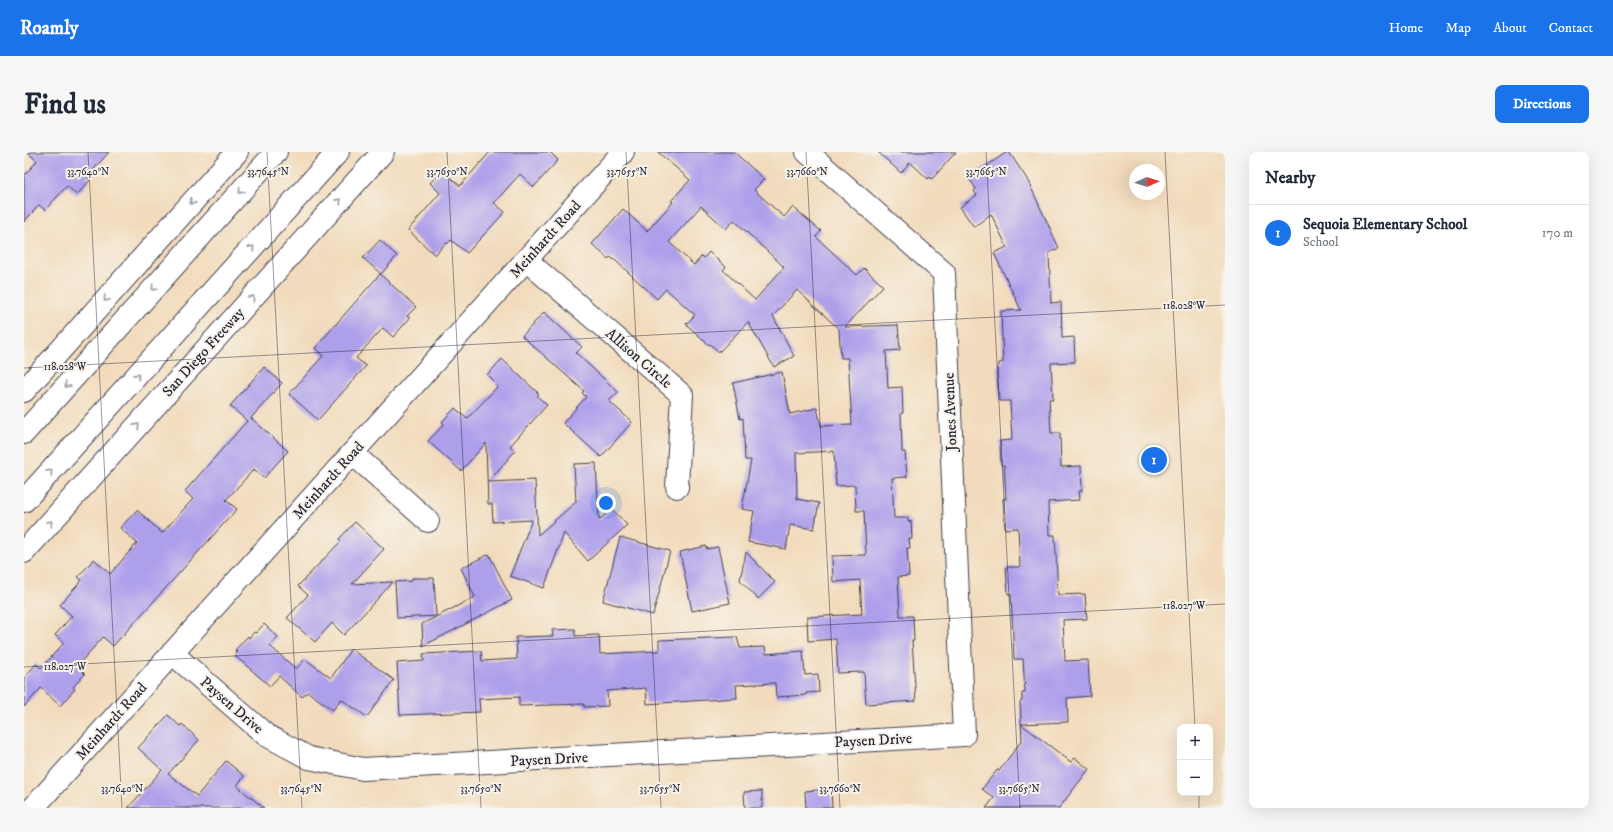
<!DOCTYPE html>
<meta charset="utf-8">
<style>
:root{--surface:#fff;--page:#f6f6f7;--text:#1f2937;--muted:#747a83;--line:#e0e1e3;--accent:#1a73e8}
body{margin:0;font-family:"IM FELL DW Pica",serif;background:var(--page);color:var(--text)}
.controls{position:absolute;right:12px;bottom:12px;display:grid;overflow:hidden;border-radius:8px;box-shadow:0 4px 16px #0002}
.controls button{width:36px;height:36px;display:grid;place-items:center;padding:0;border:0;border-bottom:1px solid var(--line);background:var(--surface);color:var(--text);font:20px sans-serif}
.compass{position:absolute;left:1105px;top:12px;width:36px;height:36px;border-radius:50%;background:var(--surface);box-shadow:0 4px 16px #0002;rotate:87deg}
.you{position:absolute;left:582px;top:351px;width:14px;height:14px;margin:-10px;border:3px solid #fff;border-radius:50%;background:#1a73e8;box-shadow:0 0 0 6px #1a73e833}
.badge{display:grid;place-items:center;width:26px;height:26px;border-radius:50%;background:var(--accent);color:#fff;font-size:13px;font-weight:700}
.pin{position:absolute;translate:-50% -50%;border:2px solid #fff;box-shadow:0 1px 4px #0006}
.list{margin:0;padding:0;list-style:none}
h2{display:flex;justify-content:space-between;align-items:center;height:52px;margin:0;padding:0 16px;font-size:17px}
h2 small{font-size:13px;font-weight:400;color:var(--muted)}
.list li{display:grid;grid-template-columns:26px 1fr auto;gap:12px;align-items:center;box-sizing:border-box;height:56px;padding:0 16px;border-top:1px solid var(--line)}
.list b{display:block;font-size:15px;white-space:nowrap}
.list p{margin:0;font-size:13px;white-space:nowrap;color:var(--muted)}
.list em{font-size:13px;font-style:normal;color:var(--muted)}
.map{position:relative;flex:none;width:1201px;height:656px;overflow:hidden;border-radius:8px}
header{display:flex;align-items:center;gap:24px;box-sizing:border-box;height:56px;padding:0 20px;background:var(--accent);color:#fff}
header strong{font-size:19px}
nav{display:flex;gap:22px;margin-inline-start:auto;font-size:14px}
.intro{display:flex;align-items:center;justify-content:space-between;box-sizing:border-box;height:96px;padding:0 24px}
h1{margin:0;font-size:28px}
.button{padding:10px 18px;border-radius:8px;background:var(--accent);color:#fff;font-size:14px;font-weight:700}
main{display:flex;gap:24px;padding:0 24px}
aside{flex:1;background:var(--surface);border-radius:8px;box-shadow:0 4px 16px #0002}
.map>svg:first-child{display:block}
.building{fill:#ae9feb;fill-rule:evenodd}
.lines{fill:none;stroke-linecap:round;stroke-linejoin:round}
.street-casing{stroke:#413e4e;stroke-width:24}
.highway-casing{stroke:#413e4e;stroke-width:24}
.street{stroke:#fff;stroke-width:22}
.highway{stroke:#fff;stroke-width:22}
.oneway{stroke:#9c9ca7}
.ticks{fill:none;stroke:#22223b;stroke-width:1;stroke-opacity:0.45}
.labels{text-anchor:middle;stroke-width:4;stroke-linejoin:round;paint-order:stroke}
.street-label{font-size:15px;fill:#22223b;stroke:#f7f3e8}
.ticks-label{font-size:10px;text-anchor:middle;fill:#22223b;stroke:#f7f3e8;stroke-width:4;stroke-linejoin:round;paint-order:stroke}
</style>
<header>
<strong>Roamly</strong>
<nav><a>Home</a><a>Map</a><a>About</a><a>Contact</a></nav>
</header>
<div class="intro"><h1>Find us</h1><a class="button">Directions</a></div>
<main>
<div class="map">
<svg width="1201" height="656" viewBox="0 0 1201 656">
<rect width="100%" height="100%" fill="#f7f3e8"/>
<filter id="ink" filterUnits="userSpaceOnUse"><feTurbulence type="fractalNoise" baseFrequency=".025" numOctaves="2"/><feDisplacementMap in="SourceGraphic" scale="8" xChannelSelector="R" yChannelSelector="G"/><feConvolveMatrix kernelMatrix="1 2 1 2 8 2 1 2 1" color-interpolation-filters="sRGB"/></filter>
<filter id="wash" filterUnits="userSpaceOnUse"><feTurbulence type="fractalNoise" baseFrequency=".012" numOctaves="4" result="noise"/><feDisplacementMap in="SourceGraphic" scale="16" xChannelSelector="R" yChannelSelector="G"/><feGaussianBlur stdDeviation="0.9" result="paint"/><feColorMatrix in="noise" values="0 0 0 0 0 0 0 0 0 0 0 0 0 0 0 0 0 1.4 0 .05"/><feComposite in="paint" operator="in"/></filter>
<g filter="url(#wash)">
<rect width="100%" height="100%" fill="#f2dbbc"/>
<g id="blocks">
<path class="building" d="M 3,0 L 85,0 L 63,25 L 66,28 L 53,43 L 43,34 L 21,58 L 15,53 L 0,70 L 0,24 L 13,9 Z
M 466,0 L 526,0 L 534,8 L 510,35 L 496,22 L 470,51 L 481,60 L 443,101 L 427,88 L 423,92 L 422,91 L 411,103 L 384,78 L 416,41 L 406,31 L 418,18 L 436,34 Z
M 634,0 L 710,0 L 740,27 L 730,38 L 760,65 L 769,55 L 797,79 L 792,85 L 833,123 L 840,116 L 859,134 L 821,175 L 874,173 L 876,198 L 862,199 L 864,236 L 878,235 L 879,261 L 877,261 L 878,300 L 881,300 L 883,325 L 868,326 L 870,366 L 884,366 L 884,370 L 887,369 L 888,387 L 885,387 L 886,396 L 883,396 L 885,424 L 874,425 L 876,464 L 889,464 L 890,489 L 888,489 L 892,549 L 842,552 L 840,520 L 814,521 L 812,487 L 784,489 L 783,465 L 838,462 L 836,428 L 809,430 L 808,404 L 842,403 L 840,359 L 832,359 L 831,333 L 812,334 L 810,299 L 772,301 L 773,347 L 795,351 L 790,377 L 766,373 L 762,397 L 724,390 L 730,359 L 718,357 L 727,308 L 721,308 L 719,266 L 716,267 L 709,231 L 758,220 L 766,262 L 793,256 L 797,274 L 828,273 L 824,206 L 817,206 L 815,177 L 773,138 L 749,164 L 770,204 L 750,215 L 724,170 L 695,200 L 686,192 L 685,193 L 662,172 L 671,163 L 642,137 L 633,147 L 592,109 L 586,105 L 584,107 L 568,92 L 599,57 L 623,79 L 649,50 L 647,49 L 666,28 ZM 677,54 L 702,77 L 710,68 L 760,115 L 731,148 L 699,118 L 702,115 L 685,100 L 680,106 L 678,104 L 670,113 L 645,90 Z
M 854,0 L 932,0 L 908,27 L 905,25 L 904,27 L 886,10 L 877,21 Z
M 983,0 L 985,0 L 1003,27 L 1035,96 L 1025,101 L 1027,151 L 1037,150 L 1038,186 L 1050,185 L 1051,210 L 1027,211 L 1029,247 L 1025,247 L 1027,281 L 1036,281 L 1037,315 L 1057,314 L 1058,339 L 1055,339 L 1056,348 L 1024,350 L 1025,383 L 1031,383 L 1034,443 L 1061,442 L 1063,467 L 1039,468 L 1041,509 L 1064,508 L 1066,544 L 1043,546 L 1044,570 L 997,572 L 1047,610 L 1051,606 L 1065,617 L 1035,656 L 962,656 L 970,646 L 958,637 L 973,618 L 975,619 L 998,588 L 996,550 L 998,549 L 998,541 L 1001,541 L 999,507 L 990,507 L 987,442 L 984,442 L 982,415 L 996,415 L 994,376 L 981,377 L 979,347 L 982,347 L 980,313 L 977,313 L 976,289 L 988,288 L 986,249 L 975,249 L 973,214 L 975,214 L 975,211 L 979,210 L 977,159 L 997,158 L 970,101 L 983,95 L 967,62 L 950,75 L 936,55 L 953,43 L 950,39 L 952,37 L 945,26 Z
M 356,88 L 373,104 L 357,122 L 339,106 Z
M 356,122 L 392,155 L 383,164 L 386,166 L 369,185 L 359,176 L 332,206 L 342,214 L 294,268 L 265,242 L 299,204 L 291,196 Z
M 520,160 L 558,195 L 552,201 L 594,240 L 585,249 L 608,270 L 577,305 L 539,271 L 562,245 L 558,241 L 560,239 L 498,184 Z
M 478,207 L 515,242 L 513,244 L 523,253 L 486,294 L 491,299 L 464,330 L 511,328 L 514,383 L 552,350 L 550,312 L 572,311 L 575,368 L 588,357 L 603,373 L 564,409 L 540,381 L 520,436 L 486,424 L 508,368 L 469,370 L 468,352 L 464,352 L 462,291 L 437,319 L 404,289 L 420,272 L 418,270 L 431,256 L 443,267 L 474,234 L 463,223 Z
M 240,215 L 258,231 L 227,266 L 264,299 L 240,326 L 230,317 L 202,348 L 213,357 L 149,428 L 89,494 L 79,485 L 53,514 L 61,522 L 49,535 L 51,537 L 36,554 L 17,536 L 0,555 L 0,526 L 12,512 L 17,516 L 40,491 L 31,483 L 48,464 L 36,453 L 58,428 L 54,425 L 70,407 L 86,422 L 113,391 L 96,376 L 113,358 L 138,381 L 169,347 L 161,339 L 223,269 L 206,254 Z
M 331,370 L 360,397 L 328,432 L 369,430 L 320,483 L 308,471 L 291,490 L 263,466 L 284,443 L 274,434 L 317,389 L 315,387 Z
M 596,385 L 646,399 L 629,463 L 579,449 Z
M 682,394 L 683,397 L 694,395 L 706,451 L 668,459 L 656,400 Z
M 722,400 L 751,430 L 734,447 L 716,428 Z
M 465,402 L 488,448 L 399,494 L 398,472 L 451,445 L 437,416 Z
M 388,426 L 410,426 L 412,464 L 373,466 L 371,430 L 388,429 Z
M 240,472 L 254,485 L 246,494 L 272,517 L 281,507 L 307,526 L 327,497 L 370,528 L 343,565 L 317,547 L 309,558 L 284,540 L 278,545 L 255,524 L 246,534 L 210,503 L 213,500 L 211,498 L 224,484 L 225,486 L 230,480 L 232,481 Z
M 551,477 L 551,484 L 575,483 L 576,502 L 635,499 L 635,488 L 713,485 L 716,496 L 741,495 L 742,502 L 779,499 L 781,523 L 794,522 L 795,540 L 782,541 L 782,543 L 752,545 L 751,531 L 712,533 L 713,546 L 623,552 L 622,536 L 583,539 L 584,554 L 560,555 L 560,552 L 495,554 L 495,545 L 455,547 L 456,560 L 376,563 L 373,511 L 400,509 L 399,502 L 457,499 L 458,509 L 493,507 L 492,485 L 529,484 L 528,478 Z
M 144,563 L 156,574 L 158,572 L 175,588 L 144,622 L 173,644 L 202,609 L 220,624 L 213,634 L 240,656 L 104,656 L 138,618 L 114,596 Z
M 807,637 L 808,656 L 782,656 L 781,639 Z
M 738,639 L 738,656 L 721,656 L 720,640 Z"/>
</g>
</g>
<g filter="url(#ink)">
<use href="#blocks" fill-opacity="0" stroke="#413e4e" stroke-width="1"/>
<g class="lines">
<defs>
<path id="street" d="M 502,108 L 658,243 L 653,335
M 328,301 L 404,369
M 148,501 L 242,583 L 285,606 L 339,617 L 940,583 L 920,121 L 783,0
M 9,656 L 599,0"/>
<path id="highway" d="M 0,239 L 213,0
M 0,281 L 252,0
M 0,349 L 314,0
M 0,400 L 359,0"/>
</defs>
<use href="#street" class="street-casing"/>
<use href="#highway" class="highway-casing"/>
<use href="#street" class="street"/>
<use href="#highway" class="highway"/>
</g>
<defs><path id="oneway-chevron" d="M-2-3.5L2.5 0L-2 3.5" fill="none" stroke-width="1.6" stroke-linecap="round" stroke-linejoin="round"/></defs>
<g class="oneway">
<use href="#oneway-chevron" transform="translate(217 39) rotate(132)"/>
<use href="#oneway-chevron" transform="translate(315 49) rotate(-48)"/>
<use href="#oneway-chevron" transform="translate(168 50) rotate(132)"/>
<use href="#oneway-chevron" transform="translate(228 96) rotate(-48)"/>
<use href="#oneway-chevron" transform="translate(130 136) rotate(132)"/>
<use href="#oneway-chevron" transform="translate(228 146) rotate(-48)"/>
<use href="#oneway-chevron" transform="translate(82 147) rotate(132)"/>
<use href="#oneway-chevron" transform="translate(113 224) rotate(-48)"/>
<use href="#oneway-chevron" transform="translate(43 233) rotate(132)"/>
<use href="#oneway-chevron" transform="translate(113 274) rotate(-48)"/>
<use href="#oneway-chevron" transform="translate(26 320) rotate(-48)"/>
<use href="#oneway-chevron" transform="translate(26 371) rotate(-48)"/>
</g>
</g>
<path class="ticks" d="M 64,0 L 98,656M 243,0 L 278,656M 423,0 L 457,656M 602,0 L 637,656M 782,0 L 816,656M 962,0 L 996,656M 1141,0 L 1171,575M 0,216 L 1201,153M 0,515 L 1201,452M 1175,641 L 1175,656"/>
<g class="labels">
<g class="street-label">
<text transform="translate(521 87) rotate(-48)" y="5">Meinhardt Road</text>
<text transform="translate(179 200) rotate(-48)" y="5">San Diego Freeway</text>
<text transform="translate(615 206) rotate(41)" y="5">Allison Circle</text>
<text transform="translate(926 260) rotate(-92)" y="5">Jones Avenue</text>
<text transform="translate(304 328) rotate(-48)" y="5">Meinhardt Road</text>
<text transform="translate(208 553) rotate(41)" y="5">Paysen Drive</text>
<text transform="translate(87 569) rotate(-48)" y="5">Meinhardt Road</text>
<text transform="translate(849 588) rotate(-3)" y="5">Paysen Drive</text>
<text transform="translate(525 607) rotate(-3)" y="5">Paysen Drive</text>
</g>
</g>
<g class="ticks-label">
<text x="64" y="23">33.7640°N</text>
<text x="244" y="23">33.7645°N</text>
<text x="423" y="23">33.7650°N</text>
<text x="603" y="23">33.7655°N</text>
<text x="783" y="23">33.7660°N</text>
<text x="962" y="23">33.7665°N</text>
<text x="1160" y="157">118.028°W</text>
<text x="41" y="218">118.028°W</text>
<text x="1160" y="457">118.027°W</text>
<text x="41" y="518">118.027°W</text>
<text x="98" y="640">33.7640°N</text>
<text x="277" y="640">33.7645°N</text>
<text x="457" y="640">33.7650°N</text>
<text x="636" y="640">33.7655°N</text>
<text x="816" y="640">33.7660°N</text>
<text x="995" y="640">33.7665°N</text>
</g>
</svg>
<div class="controls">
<button>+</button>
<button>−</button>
</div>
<svg class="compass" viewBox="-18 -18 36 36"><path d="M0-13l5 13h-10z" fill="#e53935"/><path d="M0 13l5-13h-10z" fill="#747a83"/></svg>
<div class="you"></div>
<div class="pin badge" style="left:1130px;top:308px">1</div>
</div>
<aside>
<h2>Nearby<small></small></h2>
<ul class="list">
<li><span class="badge">1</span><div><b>Sequoia Elementary School</b><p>School</p></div><em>170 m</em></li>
</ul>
</aside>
</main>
